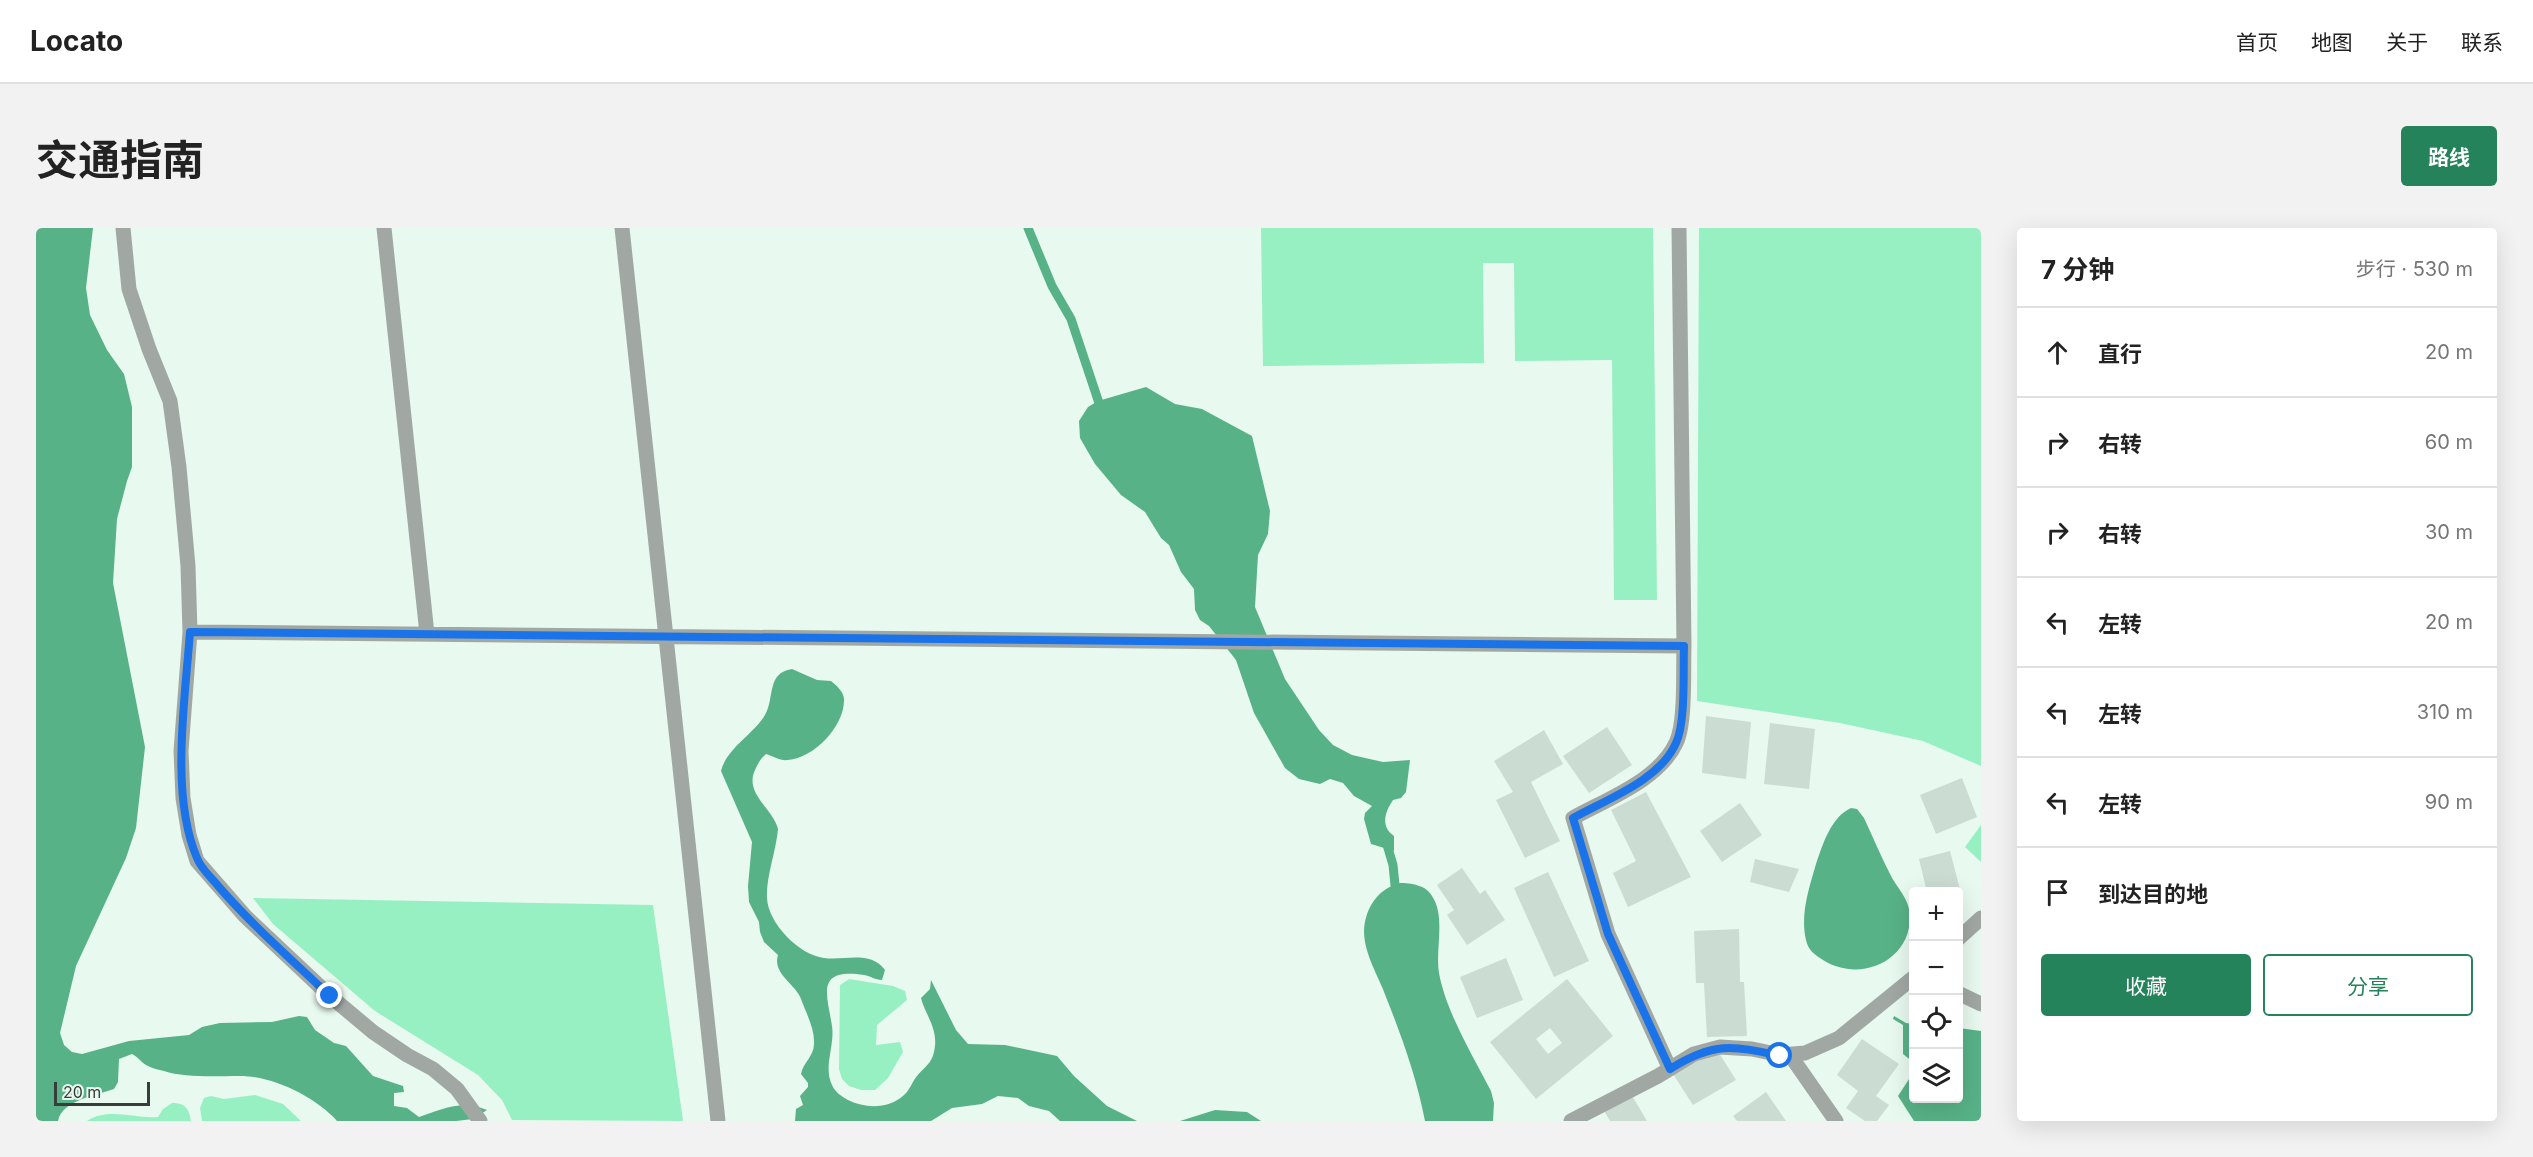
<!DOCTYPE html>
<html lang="zh">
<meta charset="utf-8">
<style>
:root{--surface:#fff;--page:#f2f2f2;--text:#222;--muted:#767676;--line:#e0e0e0;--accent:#24835b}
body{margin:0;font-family:Inter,"Noto Sans SC",sans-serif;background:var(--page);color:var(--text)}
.controls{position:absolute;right:18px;bottom:18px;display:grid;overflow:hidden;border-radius:6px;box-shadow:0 6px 24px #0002}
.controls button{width:54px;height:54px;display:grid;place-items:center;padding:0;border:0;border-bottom:2px solid var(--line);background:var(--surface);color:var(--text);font:30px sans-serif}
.scale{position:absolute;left:18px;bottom:15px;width:96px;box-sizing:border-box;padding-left:6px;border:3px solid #373e3a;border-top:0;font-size:16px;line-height:21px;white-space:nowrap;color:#373e3a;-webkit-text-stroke:4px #e8f9ef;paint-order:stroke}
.stop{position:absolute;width:18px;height:18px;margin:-14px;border:4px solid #1a73e8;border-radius:50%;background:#fff}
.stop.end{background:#1a73e8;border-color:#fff;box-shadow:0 2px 6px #0008}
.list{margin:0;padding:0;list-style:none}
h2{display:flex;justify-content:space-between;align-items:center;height:78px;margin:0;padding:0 24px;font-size:26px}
h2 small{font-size:20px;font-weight:400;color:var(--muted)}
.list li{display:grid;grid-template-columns:39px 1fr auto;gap:18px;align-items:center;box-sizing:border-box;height:90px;padding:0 24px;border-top:2px solid var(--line)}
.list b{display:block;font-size:22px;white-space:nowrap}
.list em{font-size:20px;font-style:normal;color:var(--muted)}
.actions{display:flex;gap:12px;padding:18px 24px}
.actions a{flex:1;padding:14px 0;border:2px solid var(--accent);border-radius:6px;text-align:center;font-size:21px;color:var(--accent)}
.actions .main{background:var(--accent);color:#fff}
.icon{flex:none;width:33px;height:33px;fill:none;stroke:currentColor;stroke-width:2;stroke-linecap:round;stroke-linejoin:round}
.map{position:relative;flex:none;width:1945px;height:893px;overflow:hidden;border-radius:6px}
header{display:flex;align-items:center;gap:36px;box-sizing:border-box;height:84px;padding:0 30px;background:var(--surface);border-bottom:2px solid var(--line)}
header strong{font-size:28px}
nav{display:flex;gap:33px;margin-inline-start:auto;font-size:21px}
.intro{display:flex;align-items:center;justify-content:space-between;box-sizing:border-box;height:144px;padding:0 36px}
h1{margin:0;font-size:42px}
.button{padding:15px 27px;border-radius:6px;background:var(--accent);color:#fff;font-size:21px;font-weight:700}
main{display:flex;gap:36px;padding:0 36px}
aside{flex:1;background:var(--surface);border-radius:6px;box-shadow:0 6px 24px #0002}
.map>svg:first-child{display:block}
.green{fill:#97f0c2}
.water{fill:#58b287}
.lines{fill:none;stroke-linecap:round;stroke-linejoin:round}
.stream{stroke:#58b287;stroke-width:9}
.building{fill:#cbdcd2;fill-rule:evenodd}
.minor{stroke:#a1a8a4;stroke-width:15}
.route{stroke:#1a73e8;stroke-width:8}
</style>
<header>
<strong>Locato</strong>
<nav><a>首页</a><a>地图</a><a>关于</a><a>联系</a></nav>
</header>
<div class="intro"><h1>交通指南</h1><a class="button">路线</a></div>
<main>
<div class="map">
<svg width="1945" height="893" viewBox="0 0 1945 893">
<rect width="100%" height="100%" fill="#e8f9ef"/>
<path class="green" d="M 1225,0 L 1617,0 L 1621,372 L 1578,372 L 1576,132 L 1479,133 L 1478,35 L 1447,35 L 1448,135 L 1227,138 Z
M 1663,0 L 1945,0 L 1945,538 L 1887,513 L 1804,495 L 1661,473 Z
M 1945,597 L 1945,634 L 1929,619 Z
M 217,670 L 617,677 L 647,893 L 476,892 L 466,872 L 442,847 L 339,783 L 237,696 Z
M 813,751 L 857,758 L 869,763 L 871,772 L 841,797 L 840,817 L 864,814 L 867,824 L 852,850 L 839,862 L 825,862 L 813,858 L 806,851 L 803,841 L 804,757 Z
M 219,867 L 247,876 L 265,893 L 166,893 L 164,880 L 168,870 L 175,868 L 188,871 Z
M 136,875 C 149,875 153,880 155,893 L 51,893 C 73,879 98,891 122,889 L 127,881 Z"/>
<path class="water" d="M 0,0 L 57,0 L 50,60 L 54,87 L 71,122 L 88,146 L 96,179 L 96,239 L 91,253 L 81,291 L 77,355 L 109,519 L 100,600 L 90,630 L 40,738 L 24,805 L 28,817 L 36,824 L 46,826 L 93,813 L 153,807 L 166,799 L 184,795 L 236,794 L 263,788 L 271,789 L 279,802 L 298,815 L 310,818 L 337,848 L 367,858 L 368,864 L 358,865 L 358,878 L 371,880 L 383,889 C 405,881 428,871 451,882 L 437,891 L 420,893 L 301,893 C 280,869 235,847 202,848 C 181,848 148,850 128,843 C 123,842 115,840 110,837 C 105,834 102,829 96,826 L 83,831 L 82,854 L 78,861 C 61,867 26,872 22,893 L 0,893 Z
M 1110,159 L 1139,176 L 1166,181 L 1216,208 L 1234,283 L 1232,306 L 1222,327 L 1219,379 L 1249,451 L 1283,502 L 1297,517 L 1316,527 L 1347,534 L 1374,532 L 1370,564 L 1365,570 L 1357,572 C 1349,584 1344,598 1358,608 L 1358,623 L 1335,616 L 1328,591 L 1329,585 L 1336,578 L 1318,568 L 1307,555 L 1294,551 L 1284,556 L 1263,551 L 1249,540 L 1218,485 L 1200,432 L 1173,398 L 1164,392 L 1159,382 L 1158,361 L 1145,344 L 1133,317 L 1125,310 L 1109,284 L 1085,267 L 1059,236 L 1044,210 L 1043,193 L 1052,179 L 1062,173 Z
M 756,441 L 781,452 L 795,453 C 800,457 808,464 808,471 C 809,498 778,530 752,532 C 744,533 737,528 730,526 C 724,531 722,536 719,542 C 708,566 737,580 742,601 C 740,624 730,648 731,670 C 732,695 763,727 788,730 C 809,733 834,722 849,742 L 846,752 C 839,752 835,748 828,747 C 779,740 791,766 796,798 C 799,818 787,839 796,857 C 799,864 805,868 812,872 C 830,881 853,881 868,867 C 874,862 876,854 881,848 C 891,836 897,835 899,818 C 901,799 889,786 885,770 L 894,761 L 895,752 L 920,802 L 932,816 L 969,817 L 1021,828 L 1038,848 L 1071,878 L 1101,893 L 1024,893 L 1013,883 L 993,878 L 982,870 L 962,868 L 946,876 L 916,880 L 895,893 L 759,893 L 760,881 L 767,877 L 764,868 L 772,859 L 772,855 L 765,846 C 767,835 778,828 778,816 C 779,801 770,785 765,771 C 760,756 736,746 742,727 L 728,714 L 724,704 L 723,694 L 713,674 L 712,658 L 716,614 L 685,543 C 691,520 717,507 729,487 C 739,470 730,445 756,441 Z
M 1815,580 L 1821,581 L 1828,590 C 1837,609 1845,629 1855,648 C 1862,661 1874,672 1874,689 C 1874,734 1823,755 1787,732 C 1779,727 1772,722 1770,712 C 1764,687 1773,660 1780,636 C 1787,616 1795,589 1815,580 Z
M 1364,655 C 1375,655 1390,657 1396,668 C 1410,689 1399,721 1403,745 C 1410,784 1437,828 1455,863 L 1458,875 L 1457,893 L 1389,893 C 1381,851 1366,809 1350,769 C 1343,749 1328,726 1328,703 C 1329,681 1341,661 1364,655 Z
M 1858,788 L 1870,795 L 1877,796 L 1877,834 L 1867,826 L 1867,797 L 1857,791 Z
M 1923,800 L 1945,803 L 1945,890 L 1944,893 L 1878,893 L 1862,868 L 1877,845 L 1878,870 L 1922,870 Z
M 1179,882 L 1211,884 L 1225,893 L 1144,893 Z"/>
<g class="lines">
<path class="stream" d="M 992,0 L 1016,58 L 1035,91 L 1066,184
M 1349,610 L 1357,637 L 1360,667"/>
</g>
<path class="building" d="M 1670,488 L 1715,494 L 1710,551 L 1666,545 Z
M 1734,495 L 1779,501 L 1773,561 L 1728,556 Z
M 1571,499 L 1596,537 L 1553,565 L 1527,528 Z
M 1508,502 L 1527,536 L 1495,554 L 1524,613 L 1489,630 L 1460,572 L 1477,564 L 1458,533 Z
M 1926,550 L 1941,589 L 1900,606 L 1884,567 Z
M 1610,564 L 1655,649 L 1592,679 L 1577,645 L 1600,633 L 1575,582 Z
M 1704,575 L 1726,607 L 1686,634 L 1664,603 Z
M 1914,623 L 1926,669 L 1922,670 L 1922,664 L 1891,664 L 1883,631 Z
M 1719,631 L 1763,641 L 1753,664 L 1714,654 Z
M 1426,640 L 1444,666 L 1449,662 L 1469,692 L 1431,717 L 1411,687 L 1418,682 L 1401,657 Z
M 1512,644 L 1553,733 L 1518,749 L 1478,660 Z
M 1703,701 L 1704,754 L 1708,754 L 1711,808 L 1671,809 L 1668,755 L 1660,755 L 1658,703 Z
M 1470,730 L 1487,772 L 1441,790 L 1424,749 Z
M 1531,751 L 1577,808 L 1500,871 L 1454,814 ZM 1514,800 L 1526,815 L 1512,826 L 1500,811 Z
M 1826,811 L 1863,836 L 1840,868 L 1853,877 L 1841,893 L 1829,893 L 1810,880 L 1822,863 L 1801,847 Z
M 1680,820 L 1700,852 L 1657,877 L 1637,846 Z
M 1730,864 L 1750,893 L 1701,893 L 1697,888 Z
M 1595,866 L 1611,893 L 1574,893 L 1567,881 Z"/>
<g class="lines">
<path class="minor" d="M 87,0 L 93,61 L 113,121 L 134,173 L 143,239 L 152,338 L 154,404 L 145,523 L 147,570 L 153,607 L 161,633 L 209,688 L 294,768 L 337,804 L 371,827 L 397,841 L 421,861 L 444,893
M 348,0 L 391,406
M 586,0 L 682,893
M 154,404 L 1648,418
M 1922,711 L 1945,690
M 1922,765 L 1945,776
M 1754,827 L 1800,893
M 1634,841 L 1572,706 L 1537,590 C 1571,571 1623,552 1640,515 C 1650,495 1647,441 1648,418 L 1643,0
M 1535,893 L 1622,848 L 1658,826 L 1684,819 L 1716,821 L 1744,827 L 1769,825 L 1803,810 L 1878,749"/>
</g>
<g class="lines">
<path class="route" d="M 294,768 C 256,732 217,698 183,659 C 176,650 165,641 161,630 C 134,567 149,472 154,404 L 1648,418 C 1647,441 1650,494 1640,515 C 1624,552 1571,571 1537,590 L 1572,706 L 1634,841 C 1677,814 1696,817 1744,828"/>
</g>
</svg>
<div class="controls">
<button>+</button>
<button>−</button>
<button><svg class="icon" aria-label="locate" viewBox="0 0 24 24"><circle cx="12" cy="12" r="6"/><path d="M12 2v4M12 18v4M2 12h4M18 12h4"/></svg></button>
<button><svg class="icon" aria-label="layers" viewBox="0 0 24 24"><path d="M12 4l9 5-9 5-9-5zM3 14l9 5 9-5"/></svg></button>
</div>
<div class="scale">20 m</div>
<div class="stop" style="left:1744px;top:828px"></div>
<div class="stop end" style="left:294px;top:768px"></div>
</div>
<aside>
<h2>7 分钟<small>步行 · 530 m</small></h2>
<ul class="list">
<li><svg class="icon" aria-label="ahead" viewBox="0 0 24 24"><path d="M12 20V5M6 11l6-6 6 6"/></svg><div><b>直行</b></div><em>20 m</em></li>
<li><svg class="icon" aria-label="right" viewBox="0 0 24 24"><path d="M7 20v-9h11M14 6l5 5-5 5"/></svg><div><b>右转</b></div><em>60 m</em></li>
<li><svg class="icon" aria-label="right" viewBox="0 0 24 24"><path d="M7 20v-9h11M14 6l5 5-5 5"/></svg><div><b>右转</b></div><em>30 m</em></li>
<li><svg class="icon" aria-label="left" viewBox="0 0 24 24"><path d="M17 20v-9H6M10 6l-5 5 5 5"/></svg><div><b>左转</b></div><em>20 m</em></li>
<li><svg class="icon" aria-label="left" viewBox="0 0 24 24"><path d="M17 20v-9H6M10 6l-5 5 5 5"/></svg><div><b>左转</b></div><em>310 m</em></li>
<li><svg class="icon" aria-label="left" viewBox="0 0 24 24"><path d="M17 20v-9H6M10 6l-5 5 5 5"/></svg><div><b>左转</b></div><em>90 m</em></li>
<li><svg class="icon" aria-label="arrive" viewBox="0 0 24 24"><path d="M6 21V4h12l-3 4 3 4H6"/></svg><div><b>到达目的地</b></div></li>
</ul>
<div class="actions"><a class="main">收藏</a><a>分享</a></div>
</aside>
</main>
